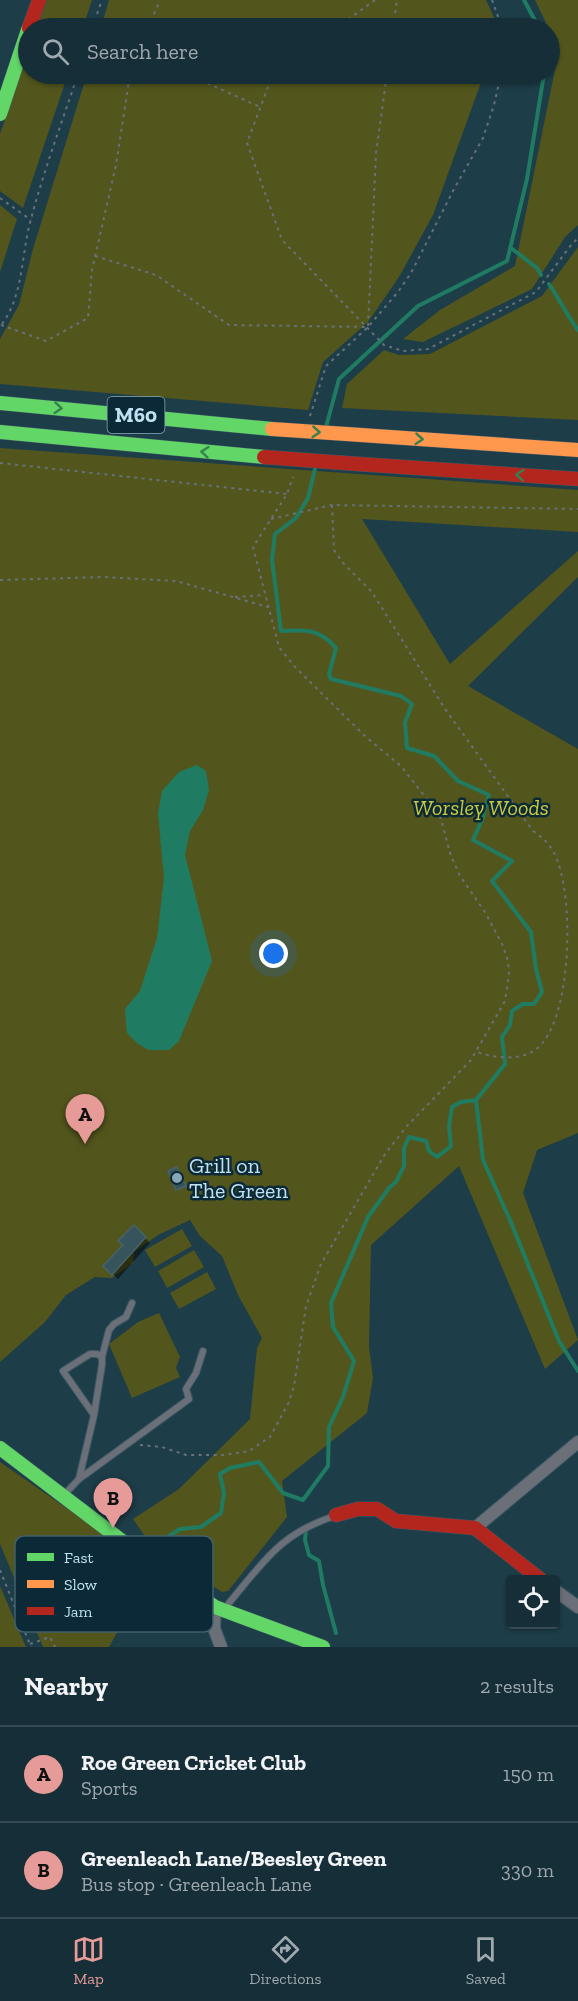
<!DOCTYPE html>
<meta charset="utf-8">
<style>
:root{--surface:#162e37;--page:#1f363f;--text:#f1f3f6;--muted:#9ea8ad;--line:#354a52;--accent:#e69b98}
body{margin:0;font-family:"Zilla Slab",serif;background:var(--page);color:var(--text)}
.controls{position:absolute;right:18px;bottom:18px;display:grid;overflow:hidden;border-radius:6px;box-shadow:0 2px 4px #0004}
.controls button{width:54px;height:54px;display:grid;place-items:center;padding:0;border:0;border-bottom:2px solid var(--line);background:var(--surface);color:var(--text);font:30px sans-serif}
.you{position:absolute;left:274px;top:954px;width:21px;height:21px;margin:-15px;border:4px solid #fff;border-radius:50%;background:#1a73e8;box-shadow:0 0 0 9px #1a73e833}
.badge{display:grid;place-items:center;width:39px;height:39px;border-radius:50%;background:var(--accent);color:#111;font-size:20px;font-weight:700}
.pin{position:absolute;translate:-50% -50px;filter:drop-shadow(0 2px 3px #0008)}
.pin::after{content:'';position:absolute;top:32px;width:21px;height:18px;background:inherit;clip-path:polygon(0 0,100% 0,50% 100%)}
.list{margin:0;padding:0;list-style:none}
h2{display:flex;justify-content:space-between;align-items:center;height:78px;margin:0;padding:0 24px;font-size:26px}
h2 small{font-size:20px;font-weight:400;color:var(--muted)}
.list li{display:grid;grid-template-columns:39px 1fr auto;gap:18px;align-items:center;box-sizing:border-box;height:96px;padding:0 24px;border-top:2px solid var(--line)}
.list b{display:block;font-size:22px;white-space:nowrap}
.list p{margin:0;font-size:20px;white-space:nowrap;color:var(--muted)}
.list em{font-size:20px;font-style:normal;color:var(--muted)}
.icon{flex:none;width:33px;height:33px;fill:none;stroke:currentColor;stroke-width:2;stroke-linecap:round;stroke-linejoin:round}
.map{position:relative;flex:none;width:578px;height:1647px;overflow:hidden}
.search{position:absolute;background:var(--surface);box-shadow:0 2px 4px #0004;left:18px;right:18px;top:18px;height:66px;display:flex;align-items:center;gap:15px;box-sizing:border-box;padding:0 21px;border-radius:33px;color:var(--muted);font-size:22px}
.sheet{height:270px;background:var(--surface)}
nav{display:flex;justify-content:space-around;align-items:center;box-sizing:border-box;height:84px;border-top:2px solid var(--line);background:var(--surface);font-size:16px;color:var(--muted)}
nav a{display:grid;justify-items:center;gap:3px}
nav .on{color:var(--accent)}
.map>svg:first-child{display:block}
.green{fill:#53561c}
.water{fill:#1f7c62}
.shadow{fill:#0007}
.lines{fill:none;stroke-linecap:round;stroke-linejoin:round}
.stream{stroke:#1f7c62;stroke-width:4}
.building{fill:#37545c;stroke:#44636b;stroke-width:1.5}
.lane-casing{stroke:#3e5964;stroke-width:8}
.street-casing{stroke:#3e5964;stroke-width:14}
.fast-casing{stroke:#3e5964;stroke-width:15}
.slow-casing{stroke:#3e5964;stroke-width:15}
.jam-casing{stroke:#3e5964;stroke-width:15}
.path{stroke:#697079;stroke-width:2;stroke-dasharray:3 4.5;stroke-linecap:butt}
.lane{stroke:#6b6f78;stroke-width:6}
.street{stroke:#6b6f78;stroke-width:12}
.fast{stroke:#63d668;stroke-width:14}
.slow{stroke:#ff974d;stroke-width:14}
.jam{stroke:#b3261e;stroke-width:14}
.slow-bridge-casing{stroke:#3e5964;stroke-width:15;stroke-linecap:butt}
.jam-bridge-casing{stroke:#3e5964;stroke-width:15;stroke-linecap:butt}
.slow-bridge{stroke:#ff974d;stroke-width:14}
.jam-bridge{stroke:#b3261e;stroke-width:14}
.oneway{stroke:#37804f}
.poi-dot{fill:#87a8b6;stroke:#0b2936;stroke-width:2}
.labels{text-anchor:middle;stroke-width:5;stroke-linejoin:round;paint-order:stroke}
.shield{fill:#0b2936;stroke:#8aaab9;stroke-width:1.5}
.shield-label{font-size:21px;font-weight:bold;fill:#c0e1f1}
.park-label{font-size:22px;font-style:italic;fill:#cac83d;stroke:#0b2936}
.poi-label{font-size:22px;fill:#c0e1f1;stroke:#0b2936;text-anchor:start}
.key{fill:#0b2936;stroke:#41606e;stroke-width:1.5}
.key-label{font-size:16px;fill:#c0e1f1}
</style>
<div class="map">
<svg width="578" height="1647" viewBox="0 0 578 1647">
<rect width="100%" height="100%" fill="#1d3d49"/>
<path class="green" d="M 47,0 L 92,0 L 83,28 L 37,28 Z
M 109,0 L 486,0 L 499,28 L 101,28 Z
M 535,0 L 578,0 L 578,225 L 565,237 L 532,289 L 423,342 L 403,339 L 440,310 L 515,266 L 559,50 Z
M 28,52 L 28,74 L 68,74 L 23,208 L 0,191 L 0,134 Z
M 87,74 L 484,74 L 433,215 L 399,277 L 368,322 L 323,362 L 308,410 L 0,384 L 0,339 L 19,305 L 33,249 Z
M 0,205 L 17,219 L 0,272 Z
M 578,247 L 578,420 L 342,408 L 347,384 L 384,350 L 399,355 L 430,354 L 542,296 Z
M 0,448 L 578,490 L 578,532 L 362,519 L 450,664 L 578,551 L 578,577 L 468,686 L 578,749 L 578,1133 L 537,1150 L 523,1193 L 578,1340 L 545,1369 L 459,1166 L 371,1245 L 369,1346 L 373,1378 L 367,1413 L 282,1481 L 287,1517 L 228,1591 L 222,1592 L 151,1545 L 133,1519 L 179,1489 L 250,1419 L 257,1348 L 262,1338 L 238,1295 L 222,1256 L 200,1236 L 190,1220 L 158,1235 L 134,1252 L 133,1263 L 112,1278 L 95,1277 L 66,1295 L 45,1322 L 0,1362 Z
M 182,1229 L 192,1246 L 155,1267 L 145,1250 Z
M 194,1250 L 204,1267 L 167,1288 L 158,1271 Z
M 207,1272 L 216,1289 L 179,1309 L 170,1293 Z
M 159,1313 L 180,1357 L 176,1368 L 180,1377 L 132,1398 L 109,1344 L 138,1322 Z
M 0,1462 L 153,1568 L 109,1647 L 43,1647 L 0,1544 Z
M 0,1586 L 26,1647 L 0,1647 Z"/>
<path class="water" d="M 197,765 L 206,771 L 209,790 L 203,810 L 190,831 L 185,855 L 212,961 L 179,1041 L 169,1050 L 149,1050 L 138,1044 L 127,1033 L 125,1009 L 140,991 L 157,938 L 164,878 L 158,813 L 162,791 L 179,772 Z"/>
<path class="shadow" d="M 134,1227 L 150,1243 L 118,1279 L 105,1266 L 125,1245 Z"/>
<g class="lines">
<path class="stream" d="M 524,0 L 539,28
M 511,248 L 537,268 L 541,275
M 549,284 C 559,299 567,315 578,330
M 326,427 L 339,379 L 418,306 L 507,261 L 527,179 L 544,74
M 476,1100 L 483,1160 L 510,1220 L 559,1341 L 578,1371
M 306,1530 L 305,1540 L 309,1555 L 319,1561 L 323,1585 L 336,1633
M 166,1538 L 180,1529 L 201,1527 L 221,1513 L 224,1493 L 220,1474 L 230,1468 L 259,1462 L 283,1493 L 303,1500 L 328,1466 L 329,1427 L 343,1397 L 354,1361 L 333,1327 L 331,1303 L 368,1217 L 389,1188 L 396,1182 L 404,1166 L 404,1148 L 409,1137 L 426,1141 L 429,1151 L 437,1157 L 451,1146 L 449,1126 L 452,1107 L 461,1102 L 476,1100 L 505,1064 L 502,1037 L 510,1025 L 512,1011 L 523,1004 L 534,1004 L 542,992 L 536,969 L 531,932 L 492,881 L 512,861 L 473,840 L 482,820 L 489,795 L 458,781 L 434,756 L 407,748 L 405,722 L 412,704 L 401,696 L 331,679 L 329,674 L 336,648 C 319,628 305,630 281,631 L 272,560 L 275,534 L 296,518 L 308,498 L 315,469
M 16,1575 L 34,1573 L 58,1566 L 65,1545"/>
</g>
<path class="building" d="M 177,1167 L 186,1186 L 176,1190 L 168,1171 Z
M 134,1225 L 146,1237 L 112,1275 L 103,1266 L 123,1245 L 118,1241 Z"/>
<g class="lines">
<defs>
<path id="lane" d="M 102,1357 L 109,1330 L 114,1324 L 126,1317 L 132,1303
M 79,1479 L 94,1415 L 63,1371 L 90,1354 L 97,1354 L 102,1357 L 102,1365 L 94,1415
M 64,1495 L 79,1479 L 189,1399 L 186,1389 L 196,1373 L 203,1351
M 229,1603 C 264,1561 281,1533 335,1516"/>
<path id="street" d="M 475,1528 L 578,1442
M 556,1591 L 578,1607
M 215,1607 L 214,1628 L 221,1647"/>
<path id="fast" d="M 0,114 L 28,30
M 0,403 L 272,429
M 0,432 L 264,457
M 0,1448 L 126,1544 L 215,1607 L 323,1647"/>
<path id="slow" d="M 361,435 L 578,450"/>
<path id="jam" d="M 29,28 L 39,0
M 344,463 L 578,479
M 336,1515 L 358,1509 L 377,1509 L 396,1521 L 475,1528 L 541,1580"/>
</defs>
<use href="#lane" class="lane-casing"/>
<use href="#street" class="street-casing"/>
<use href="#fast" class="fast-casing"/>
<use href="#slow" class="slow-casing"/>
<use href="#jam" class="jam-casing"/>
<path class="path" d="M 492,0 L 502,28
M 92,28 L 102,0
M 148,28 L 160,0
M 336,28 L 375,0
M 393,28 L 397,0
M 187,74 L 260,107
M 275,74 L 272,76 L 247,143 L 282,240 L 384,345 L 403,351 L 428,349 L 536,292 L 571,245 L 578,238
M 0,198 L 31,220
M 95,256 L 156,275 L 229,325 L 368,327 L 376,153 L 387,74
M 2,324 C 24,294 21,254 31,219 C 44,170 62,122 78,74
M 1,325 L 46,341 L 88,318 L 92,270 L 116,165 L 130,74
M 310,416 L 326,366 L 368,327 L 398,292 L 411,273 L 454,189 L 483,138 L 494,105 L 501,74
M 0,463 L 287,494
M 332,505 L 334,550 L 343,563 L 372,592 L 445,709 L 533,831 C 542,837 549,843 554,853 C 575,891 573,1024 535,1050 C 519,1061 494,1058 477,1052
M 271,519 L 332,505 L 578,509
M 0,580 L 104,577 L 176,581 L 268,607
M 235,597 L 265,595
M 140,1445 L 162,1447 L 186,1455 L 224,1455 L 249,1451 L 270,1437 L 289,1402 L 294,1386 L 306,1306 L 321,1264 L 385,1154 L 407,1126 L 471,1060 L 505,1001 L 509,973 L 508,961 L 503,946 L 485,912 L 460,876 L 450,853 L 441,819 L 437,812 L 401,766 L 367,738 L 295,667 L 279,647 L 253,547 L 287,494 L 293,477
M 0,1570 L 31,1647
M 30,1644 L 50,1637 L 55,1647"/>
<use href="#lane" class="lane"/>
<use href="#street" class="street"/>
<use href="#fast" class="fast"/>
<use href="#slow" class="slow"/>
<use href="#jam" class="jam"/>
<defs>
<path id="slow-bridge" d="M 272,429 L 361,435"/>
<path id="jam-bridge" d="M 264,457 L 344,463"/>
</defs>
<use href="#slow-bridge" class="slow-bridge-casing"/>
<use href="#jam-bridge" class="jam-bridge-casing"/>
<use href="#slow-bridge" class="slow-bridge"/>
<use href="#jam-bridge" class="jam-bridge"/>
</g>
<defs><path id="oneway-chevron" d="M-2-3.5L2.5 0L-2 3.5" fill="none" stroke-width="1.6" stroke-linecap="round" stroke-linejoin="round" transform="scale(1.5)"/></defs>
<g class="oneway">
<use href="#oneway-chevron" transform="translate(58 408) rotate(5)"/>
<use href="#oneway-chevron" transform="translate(316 432) rotate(4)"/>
<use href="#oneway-chevron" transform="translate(419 439) rotate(4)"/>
<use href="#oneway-chevron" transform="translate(205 452) rotate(-175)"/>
<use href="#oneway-chevron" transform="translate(520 475) rotate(-176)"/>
</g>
<circle class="poi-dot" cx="177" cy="1178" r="6"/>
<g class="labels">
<rect class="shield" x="107.5" y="397" width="57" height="36" rx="4.5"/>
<g class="shield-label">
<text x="136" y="422">M60</text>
</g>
<g class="park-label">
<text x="481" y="815">Worsley Woods</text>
</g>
<g class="poi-label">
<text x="189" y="1173">Grill on<tspan x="189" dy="25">The Green</tspan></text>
</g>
</g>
<rect x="15" y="1536" width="198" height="96" rx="9" class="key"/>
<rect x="27" y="1553" width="27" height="8" fill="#63d668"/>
<rect x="27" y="1580" width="27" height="8" fill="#ff974d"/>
<rect x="27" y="1607" width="27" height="8" fill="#b3261e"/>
<g class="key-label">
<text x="64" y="1563">Fast</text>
<text x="64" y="1590">Slow</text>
<text x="64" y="1617">Jam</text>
</g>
</svg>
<div class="controls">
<button><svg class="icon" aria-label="locate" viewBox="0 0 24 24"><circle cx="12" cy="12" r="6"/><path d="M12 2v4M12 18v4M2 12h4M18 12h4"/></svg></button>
</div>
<div class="you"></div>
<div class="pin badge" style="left:85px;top:1144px">A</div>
<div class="pin badge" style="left:113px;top:1528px">B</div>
<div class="search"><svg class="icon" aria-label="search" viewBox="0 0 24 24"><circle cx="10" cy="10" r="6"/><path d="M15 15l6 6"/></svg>Search here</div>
</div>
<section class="sheet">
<h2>Nearby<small>2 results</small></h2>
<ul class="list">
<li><span class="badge">A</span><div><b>Roe Green Cricket Club</b><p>Sports</p></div><em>150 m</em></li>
<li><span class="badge">B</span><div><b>Greenleach Lane/Beesley Green</b><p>Bus stop · Greenleach Lane</p></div><em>330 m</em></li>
</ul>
</section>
<nav>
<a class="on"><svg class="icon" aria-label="map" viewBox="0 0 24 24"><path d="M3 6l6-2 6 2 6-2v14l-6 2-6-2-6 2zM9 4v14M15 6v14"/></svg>Map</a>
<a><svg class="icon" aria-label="directions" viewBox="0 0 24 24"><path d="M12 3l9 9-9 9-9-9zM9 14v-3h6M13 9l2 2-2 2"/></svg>Directions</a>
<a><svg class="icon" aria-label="saved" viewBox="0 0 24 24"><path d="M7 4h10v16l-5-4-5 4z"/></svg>Saved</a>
</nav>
